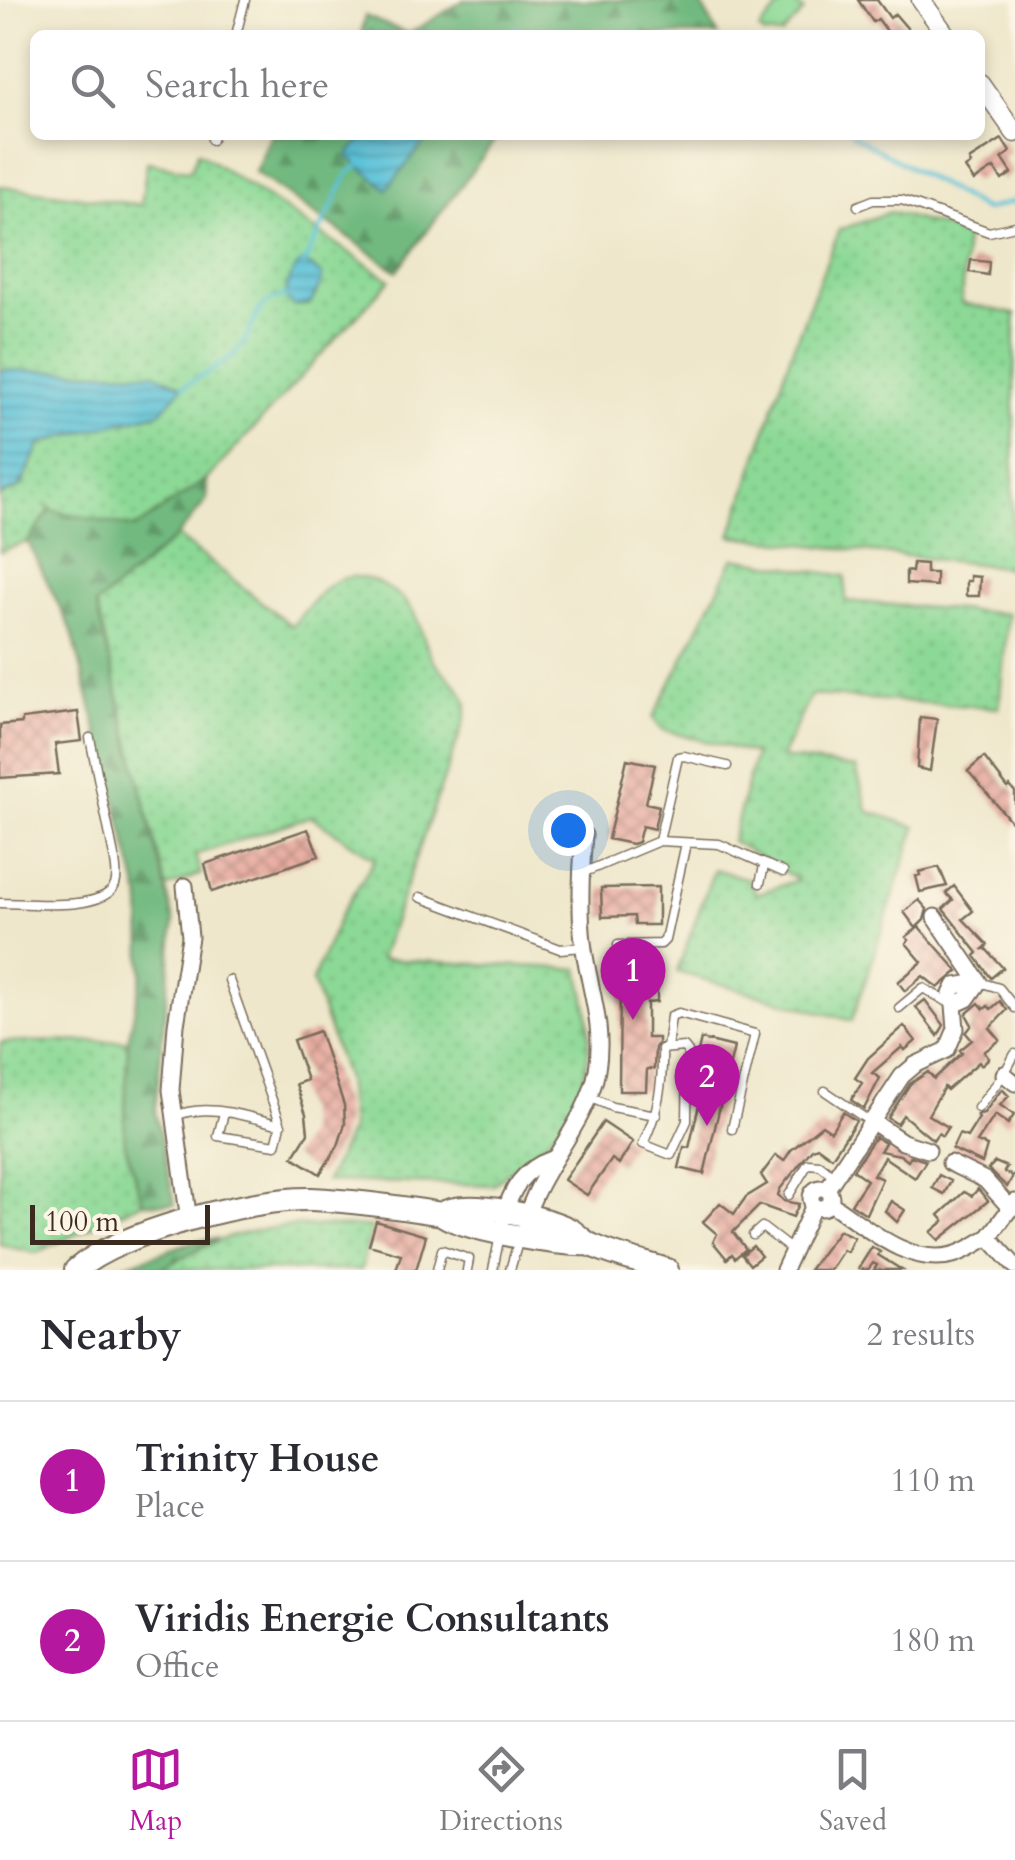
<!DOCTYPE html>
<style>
:root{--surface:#fff;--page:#f7f7f7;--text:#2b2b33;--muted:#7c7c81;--line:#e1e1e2;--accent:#b5179e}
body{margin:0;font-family:Cardo,serif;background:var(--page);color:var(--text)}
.scale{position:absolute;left:30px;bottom:25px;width:180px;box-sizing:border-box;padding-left:10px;border:5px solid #3b2a1e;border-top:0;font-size:28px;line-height:35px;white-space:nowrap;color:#3b2a1e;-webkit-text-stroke:8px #fcf5e5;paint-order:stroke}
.you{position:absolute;left:568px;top:830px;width:35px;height:35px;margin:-25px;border:8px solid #fff;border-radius:50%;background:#1a73e8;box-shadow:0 0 0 15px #1a73e833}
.badge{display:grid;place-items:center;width:65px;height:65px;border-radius:50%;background:var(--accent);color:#fff;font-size:32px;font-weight:700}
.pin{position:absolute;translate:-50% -82px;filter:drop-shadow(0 2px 5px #0008)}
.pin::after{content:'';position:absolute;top:52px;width:35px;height:30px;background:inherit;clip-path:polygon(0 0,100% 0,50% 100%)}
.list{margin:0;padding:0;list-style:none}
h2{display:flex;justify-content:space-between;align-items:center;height:130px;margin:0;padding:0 40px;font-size:42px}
h2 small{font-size:32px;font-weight:400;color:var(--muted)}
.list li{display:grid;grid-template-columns:65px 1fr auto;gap:30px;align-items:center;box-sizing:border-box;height:160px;padding:0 40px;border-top:2px solid var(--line)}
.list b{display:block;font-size:38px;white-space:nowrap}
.list p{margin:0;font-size:32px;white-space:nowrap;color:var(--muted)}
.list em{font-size:32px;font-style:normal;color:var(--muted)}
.icon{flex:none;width:55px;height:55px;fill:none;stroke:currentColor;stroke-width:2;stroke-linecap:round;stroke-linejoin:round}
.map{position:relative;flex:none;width:1015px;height:1270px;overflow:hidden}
.search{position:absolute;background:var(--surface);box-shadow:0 5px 15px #0003;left:30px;right:30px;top:30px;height:110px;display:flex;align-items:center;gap:25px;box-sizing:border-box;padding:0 35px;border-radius:15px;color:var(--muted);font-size:38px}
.sheet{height:450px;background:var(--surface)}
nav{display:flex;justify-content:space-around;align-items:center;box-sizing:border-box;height:140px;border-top:2px solid var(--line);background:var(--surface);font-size:28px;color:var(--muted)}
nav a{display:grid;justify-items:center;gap:5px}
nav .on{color:var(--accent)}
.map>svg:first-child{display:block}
.grass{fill:url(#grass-dots);stroke:#64825a;stroke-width:2.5}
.forest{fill:url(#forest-firs);stroke:#56724e;stroke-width:2.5}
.pitch{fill:#8cd996;stroke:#64825a;stroke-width:2.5}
.water{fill:url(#water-rules);stroke:#4b767c;stroke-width:2.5}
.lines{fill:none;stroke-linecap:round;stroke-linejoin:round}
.stream{stroke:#5bc2d9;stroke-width:4}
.building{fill:url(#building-cross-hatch)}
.service-casing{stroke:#7a6c5b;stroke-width:11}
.minor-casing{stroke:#7a6c5b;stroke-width:19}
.tertiary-casing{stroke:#7a6c5b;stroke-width:21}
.primary-casing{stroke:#7a6c5b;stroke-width:26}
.service{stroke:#fff;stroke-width:8}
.minor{stroke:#fff;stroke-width:15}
.tertiary{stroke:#fff;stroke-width:18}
.primary{stroke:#fff;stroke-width:22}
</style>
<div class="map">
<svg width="1015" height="1270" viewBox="0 0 1015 1270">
<defs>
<pattern id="grass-dots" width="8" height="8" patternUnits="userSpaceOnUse" patternTransform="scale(2.5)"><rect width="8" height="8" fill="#8cd996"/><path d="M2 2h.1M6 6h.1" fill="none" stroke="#7aba81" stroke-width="1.8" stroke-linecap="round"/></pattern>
<pattern id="forest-firs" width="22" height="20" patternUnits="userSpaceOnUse" patternTransform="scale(2.5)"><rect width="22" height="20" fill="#71b97f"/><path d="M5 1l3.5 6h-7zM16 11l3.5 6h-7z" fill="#5e9767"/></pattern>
<pattern id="water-rules" width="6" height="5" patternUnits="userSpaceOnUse" patternTransform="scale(2.5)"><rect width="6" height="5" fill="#5bc2d9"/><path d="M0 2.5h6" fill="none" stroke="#4c9eaf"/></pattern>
<pattern id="building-cross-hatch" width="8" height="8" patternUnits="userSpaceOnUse" patternTransform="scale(2.5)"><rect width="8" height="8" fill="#e8ada2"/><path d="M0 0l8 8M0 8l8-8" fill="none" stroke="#bd8d83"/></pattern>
</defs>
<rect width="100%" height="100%" fill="#fcf5e5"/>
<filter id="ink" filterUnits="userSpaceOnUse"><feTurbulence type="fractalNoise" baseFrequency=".01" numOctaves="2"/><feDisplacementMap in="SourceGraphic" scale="20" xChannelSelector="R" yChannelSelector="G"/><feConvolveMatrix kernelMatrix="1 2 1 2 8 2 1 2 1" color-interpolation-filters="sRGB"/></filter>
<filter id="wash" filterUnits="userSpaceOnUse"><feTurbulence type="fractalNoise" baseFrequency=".0048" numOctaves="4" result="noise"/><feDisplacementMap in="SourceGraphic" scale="40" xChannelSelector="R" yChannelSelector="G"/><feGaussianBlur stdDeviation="2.25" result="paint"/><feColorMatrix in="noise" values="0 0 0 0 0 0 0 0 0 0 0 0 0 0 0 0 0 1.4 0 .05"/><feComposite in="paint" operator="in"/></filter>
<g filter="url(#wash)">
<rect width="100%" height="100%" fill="#eee7cb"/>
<path class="grass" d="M 198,152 L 390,280 L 207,479 L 135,528 L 54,511 L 45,504 L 50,510 L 28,542 L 0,552 L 0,496 L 21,487 L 41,443 L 161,412 L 0,371 L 0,186 L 141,205 L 147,162 L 190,171 Z
M 890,212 L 966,233 L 961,303 L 1015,314 L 1012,568 L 731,536 L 790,356 L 839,230 Z
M 177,536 L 292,626 C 321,593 338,559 386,587 C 397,593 408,601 414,613 C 421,626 424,642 431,656 C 439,673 466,687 467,706 C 467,715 462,727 459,736 L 380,959 L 578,969 C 595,1028 596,1076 558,1127 C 542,1149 513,1167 493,1185 L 326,1181 L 351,1129 L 346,1079 L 312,981 L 341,914 L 375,859 L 311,816 L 195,855 L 201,874 L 166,888 L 96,605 Z
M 734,558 L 845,576 L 846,601 L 1008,614 L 999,708 L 811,695 L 781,758 L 856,768 L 868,811 L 916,827 L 852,1021 L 677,972 L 714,869 L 749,879 L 756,894 L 798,880 L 732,841 L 755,754 L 662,730 L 653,718 Z
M 128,1041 L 124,1141 L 143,1202 L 36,1253 L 0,1245 L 0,1042 Z
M 293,1226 L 371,1227 L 361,1270 L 159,1270 C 213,1241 232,1231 293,1226 Z"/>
<path class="forest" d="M 464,0 L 699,0 L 718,35 L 361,35 L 365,16 L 409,34 Z
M 271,135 L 499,135 L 397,271 L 255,172 Z
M 207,479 L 206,501 L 177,536 L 96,605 L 174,921 L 155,1111 L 175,1204 L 143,1203 L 124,1141 L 128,1041 L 142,974 L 141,900 L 72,632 L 28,542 L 50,510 L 135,528 Z
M 218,1238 L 159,1270 L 113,1270 L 194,1241 Z"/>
<path class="pitch" d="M 786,0 L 792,0 L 804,11 L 782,35 L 765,35 L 759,30 Z"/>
<path class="water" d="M 365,135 L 422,135 L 428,138 L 387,189 L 347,156 Z
M 304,261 L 322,275 L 321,283 L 310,304 L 293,306 L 285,297 C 288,283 292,268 304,261 Z
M 0,370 L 155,373 L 183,387 L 161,412 L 41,443 L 20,487 L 0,496 Z"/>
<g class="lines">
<path class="stream" d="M 509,35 L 514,28 L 525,35
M 852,135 L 985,210 L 1015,201
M 303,265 L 349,172 L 363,163
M 183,387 C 200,376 223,366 237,351 C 260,327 248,300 288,296"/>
</g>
<g id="blocks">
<path class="building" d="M 858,0 L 877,0 L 890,18 L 895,14 L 913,35 L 890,35 L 878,19 L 873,22 Z
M 1002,139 L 1010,152 L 1002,158 L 1012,173 L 1002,180 L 994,168 L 974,181 L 965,168 L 971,164 L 969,160 Z
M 971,260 L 989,262 L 988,275 L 969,272 Z
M 913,563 L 926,564 L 926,573 L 936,573 L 936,586 L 906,584 L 906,571 L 912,572 Z
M 970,576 L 980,577 L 979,596 L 966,596 L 966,581 L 970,581 Z
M 78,712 L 82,741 L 55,744 L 59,774 L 0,778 L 0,725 L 22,723 L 22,719 Z
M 920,717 L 937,719 L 930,771 L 917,768 Z
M 984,757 L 1008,788 L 1010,786 L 1015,792 L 1015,826 L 968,771 Z
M 627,759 L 655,765 L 646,803 L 659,806 L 654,829 L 642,826 L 638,842 L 632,844 L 608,839 Z
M 308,829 L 319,856 L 212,892 L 205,864 Z
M 939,867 L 947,886 L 920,892 L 916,876 L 920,875 L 919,872 Z
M 954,886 L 973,911 L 963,919 L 988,945 L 982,950 L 985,948 L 1003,968 L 991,978 L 975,956 L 978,953 L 943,909 L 953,900 L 946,893 Z
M 658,887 L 658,925 L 635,925 L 634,916 L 602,917 L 601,888 Z
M 919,900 L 927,909 L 924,920 L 916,928 L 904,912 Z
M 919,927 L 958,971 L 938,988 L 923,976 L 905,991 L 898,982 L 922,962 L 906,943 L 909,940 L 906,937 Z
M 620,975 L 657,975 L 657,1002 L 647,1003 L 647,1038 L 658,1038 L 658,1043 L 655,1048 L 654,1069 L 647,1069 L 646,1091 L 619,1091 Z
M 925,1000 L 944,1025 L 938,1036 L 916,1007 Z
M 1000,1001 L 1007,1010 L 990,1028 L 1000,1040 L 984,1052 L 989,1058 L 981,1065 L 979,1062 L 947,1090 L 944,1087 L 928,1115 L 948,1127 L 942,1136 L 938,1133 L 933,1140 L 903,1115 L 897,1124 L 888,1118 L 910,1084 L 928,1072 L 934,1079 L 962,1053 L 960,1050 L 972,1040 L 966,1033 L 972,1025 L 966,1014 L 979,1003 L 984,1009 L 988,1006 L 991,1009 Z
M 904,1026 L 916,1041 L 905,1050 L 902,1047 L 872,1073 L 880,1078 L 864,1109 L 851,1100 L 862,1083 L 855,1078 L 868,1058 Z
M 319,1031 L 344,1105 L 345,1124 L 338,1146 L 320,1174 L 293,1157 L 308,1133 L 306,1114 L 296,1084 L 307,1080 L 293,1040 Z
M 701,1039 L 734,1047 L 704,1174 L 679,1168 L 684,1147 L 689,1148 L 702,1092 L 695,1090 L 701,1063 L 696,1061 Z
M 1002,1089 L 1009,1096 L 1000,1105 L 1014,1115 L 1008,1124 L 995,1115 L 977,1142 L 987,1146 L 982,1163 L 952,1149 L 959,1134 L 967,1137 L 979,1118 L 977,1115 L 984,1113 Z
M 843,1112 L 856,1121 L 832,1157 L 818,1147 L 812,1149 L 780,1189 L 778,1195 L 784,1201 L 799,1204 L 793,1217 L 760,1205 L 733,1232 L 746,1249 L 735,1258 L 732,1254 L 727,1259 L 713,1242 L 717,1234 L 703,1222 L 720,1203 L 734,1214 L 746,1197 L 767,1184 L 761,1175 L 776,1155 L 784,1161 L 791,1150 L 822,1125 L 831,1131 Z
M 603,1122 L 633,1142 L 619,1164 L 612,1159 L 587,1195 L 564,1180 Z
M 875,1137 L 885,1143 L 880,1151 L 900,1155 L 908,1161 L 911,1156 L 926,1161 L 915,1178 L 884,1157 L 873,1175 L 882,1179 L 866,1214 L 851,1204 L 867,1180 L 853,1170 Z
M 995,1162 L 1007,1167 L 1004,1172 L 1013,1176 L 1007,1187 L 988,1169 Z
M 939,1175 L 951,1181 L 944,1194 L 932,1188 Z
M 978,1189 L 988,1201 L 939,1240 L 931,1232 L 944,1221 L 939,1215 L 964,1192 L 972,1196 Z
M 891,1201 L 905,1210 L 897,1222 L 885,1211 Z
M 376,1221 L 426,1236 L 416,1270 L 396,1270 L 401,1254 L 369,1245 Z
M 839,1230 L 854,1237 L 847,1252 L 843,1250 L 830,1270 L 809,1270 Z
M 753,1246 L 761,1256 L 750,1265 L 742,1255 Z
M 872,1247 L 880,1252 L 878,1255 L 902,1270 L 874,1270 L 877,1265 L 873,1263 L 868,1270 L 858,1269 Z"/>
</g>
</g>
<g filter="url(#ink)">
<use href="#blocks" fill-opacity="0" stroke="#7a6c5b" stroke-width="2.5"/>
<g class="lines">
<defs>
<path id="service" d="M 236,35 L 245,0
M 212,140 L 213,135
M 858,206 L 873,200 L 902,200 L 989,232 L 1015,226
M 659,841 L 678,757 L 684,756 L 727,766
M 580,874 L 659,841 L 719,844 L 783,872
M 760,883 L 764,866
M 420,897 L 560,949 L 583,947
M 0,903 C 27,903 103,912 115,885 C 118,877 116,869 115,861 L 90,738
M 618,945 L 661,944 L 665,940 L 686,843
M 229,980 L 281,1125
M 979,982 L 999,988 L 1015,1008
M 899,1008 L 923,988 L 953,1005
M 684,1047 L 688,1052 L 687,1121 L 671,1155 L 643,1144 C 658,1112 663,1085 662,1049 Z
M 667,1048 L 671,1016 L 679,1013 L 755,1034 L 732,1129
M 825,1091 L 872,1123
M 589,1097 L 612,1107 L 656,1115
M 978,1108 L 1004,1074 L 1015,1054
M 173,1117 C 206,1101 247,1117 281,1125 L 276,1145 L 218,1136 L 224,1113
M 789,1195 L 808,1164 L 820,1165 L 835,1177
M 753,1235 L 762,1227 L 793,1251
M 437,1270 L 442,1250 L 469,1259 L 467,1270
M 493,1270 L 500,1235
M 510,1270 L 519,1239"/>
<path id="minor" d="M 185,886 L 190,937 L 176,1025 L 171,1090 L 189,1221
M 954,1005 L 951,994 L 955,986 L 979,982
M 1004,1074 L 1015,1083
M 873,1122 L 903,1142 L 928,1150
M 950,1163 L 985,1180 L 1011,1209
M811 1198a10 10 0 1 1 20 0a10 10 0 1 1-20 0Z
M 827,1189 L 902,1076 L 915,1065 L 947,1050 L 956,1029 L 954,1005 L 967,999 L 979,982 L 935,917
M 830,1203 C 865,1226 909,1267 953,1255 C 966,1252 977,1243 989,1237 L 1015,1266
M 504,1218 C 510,1190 523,1169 552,1159
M 525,1221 C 540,1167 588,1122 597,1070 C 605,1024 588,986 583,942 C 579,906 581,870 584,835
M 989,1237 L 1015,1202
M 784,1270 L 814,1205"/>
<path id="tertiary" d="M 921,0 L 946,35
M 980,83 L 1015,133"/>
<path id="primary" d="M 442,1214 C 464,1198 549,1217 572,1231 C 579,1236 584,1242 591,1245 C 615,1256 642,1262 667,1270
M 76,1270 C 121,1231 252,1198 311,1199 C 355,1201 399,1207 442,1214 C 459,1229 563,1246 587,1244"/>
</defs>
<use href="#service" class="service-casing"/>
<use href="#minor" class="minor-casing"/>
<use href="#tertiary" class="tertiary-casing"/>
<use href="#primary" class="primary-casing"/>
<use href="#service" class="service"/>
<use href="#minor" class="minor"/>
<use href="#tertiary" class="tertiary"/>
<use href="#primary" class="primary"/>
</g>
</g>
</svg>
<div class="scale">100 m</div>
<div class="you"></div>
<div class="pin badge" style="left:633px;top:1020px">1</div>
<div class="pin badge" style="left:707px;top:1126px">2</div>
<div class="search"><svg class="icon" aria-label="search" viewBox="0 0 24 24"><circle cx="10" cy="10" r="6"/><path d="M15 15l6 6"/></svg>Search here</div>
</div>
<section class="sheet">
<h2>Nearby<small>2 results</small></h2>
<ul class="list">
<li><span class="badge">1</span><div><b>Trinity House</b><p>Place</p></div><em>110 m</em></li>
<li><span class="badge">2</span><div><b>Viridis Energie Consultants</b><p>Office</p></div><em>180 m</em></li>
</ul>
</section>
<nav>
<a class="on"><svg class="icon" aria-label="map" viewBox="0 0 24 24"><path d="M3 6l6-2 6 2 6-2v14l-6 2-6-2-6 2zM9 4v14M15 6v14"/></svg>Map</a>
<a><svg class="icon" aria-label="directions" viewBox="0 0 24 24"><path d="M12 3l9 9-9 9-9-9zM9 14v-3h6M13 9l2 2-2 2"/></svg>Directions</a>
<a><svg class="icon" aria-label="saved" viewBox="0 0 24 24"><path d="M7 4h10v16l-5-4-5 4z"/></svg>Saved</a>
</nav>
